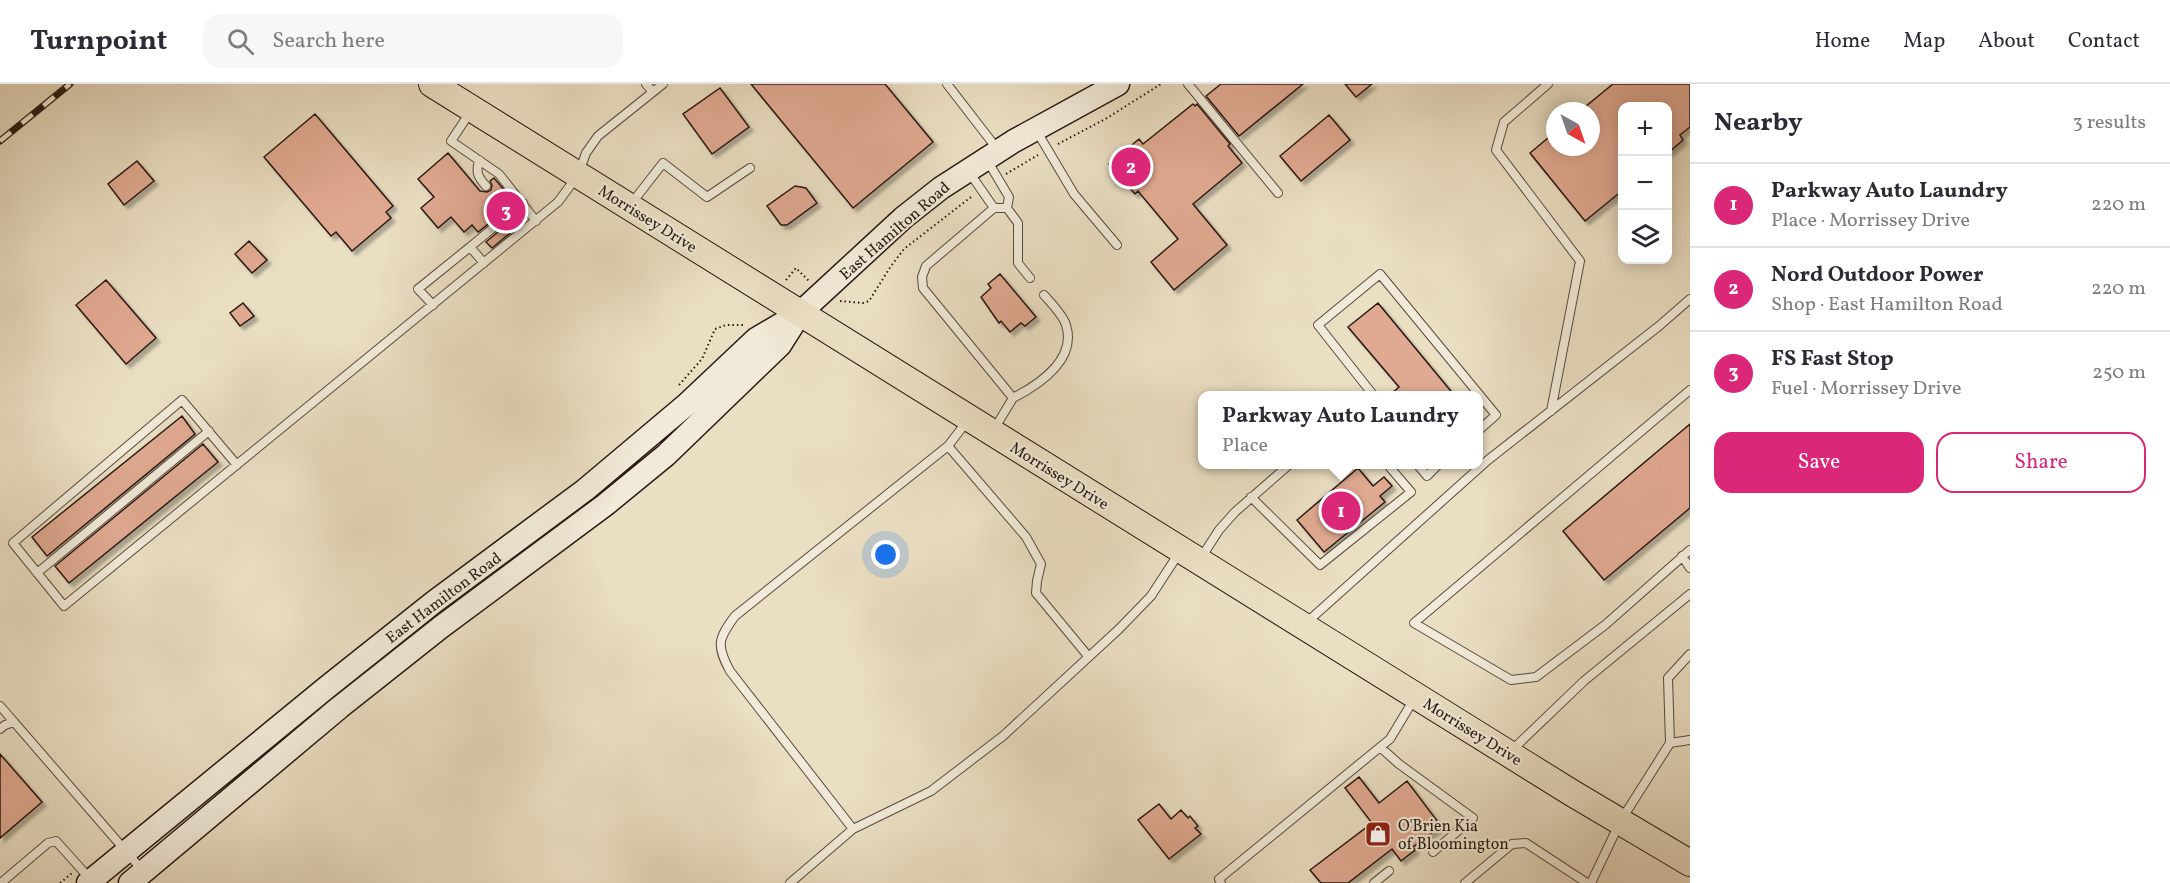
<!DOCTYPE html>
<meta charset="utf-8">
<style>
:root{--surface:#fff;--page:#f7f7f7;--text:#2b2b33;--muted:#7c7c81;--line:#e1e1e2;--accent:#db2777}
body{margin:0;font-family:Vollkorn,serif;background:var(--page);color:var(--text)}
.controls{position:absolute;right:18px;top:18px;display:grid;overflow:hidden;border-radius:12px;box-shadow:0 3px 15px #0003}
.controls button{width:54px;height:54px;display:grid;place-items:center;padding:0;border:0;border-bottom:2px solid var(--line);background:var(--surface);color:var(--text);font:30px sans-serif}
.compass{position:absolute;left:1546px;top:18px;width:54px;height:54px;border-radius:50%;background:var(--surface);box-shadow:0 3px 15px #0003;rotate:140deg}
.you{position:absolute;left:886px;top:471px;width:21px;height:21px;margin:-15px;border:4px solid #fff;border-radius:50%;background:#1a73e8;box-shadow:0 0 0 9px #1a73e833}
.badge{display:grid;place-items:center;width:39px;height:39px;border-radius:50%;background:var(--accent);color:#fff;font-size:20px;font-weight:700}
.pin{position:absolute;translate:-50% -50%;border:3px solid #fff;box-shadow:0 2px 6px #0006}
.popup{position:absolute;left:1198px;top:307px;width:285px;height:78px;box-sizing:border-box;display:grid;place-content:center;border-radius:12px;background:var(--surface);filter:drop-shadow(0 2px 4px #0005);font-size:20px;white-space:nowrap;color:var(--muted)}
.popup b{font-size:22px;color:var(--text)}
.popup::after{content:'';position:absolute;left:50%;top:100%;margin-left:-12px;border:12px solid transparent;border-top-color:var(--surface)}
.list{margin:0;padding:0;list-style:none}
h2{display:flex;justify-content:space-between;align-items:center;height:78px;margin:0;padding:0 24px;font-size:26px}
h2 small{font-size:20px;font-weight:400;color:var(--muted)}
.list li{display:grid;grid-template-columns:39px 1fr auto;gap:18px;align-items:center;box-sizing:border-box;height:84px;padding:0 24px;border-top:2px solid var(--line)}
.list b{display:block;font-size:22px;white-space:nowrap}
.list p{margin:0;font-size:20px;white-space:nowrap;color:var(--muted)}
.list em{font-size:20px;font-style:normal;color:var(--muted)}
.actions{display:flex;gap:12px;padding:18px 24px}
.actions a{flex:1;padding:14px 0;border:2px solid var(--accent);border-radius:18px;text-align:center;font-size:21px;color:var(--accent)}
.actions .main{background:var(--accent);color:#fff}
.icon{flex:none;width:33px;height:33px;fill:none;stroke:currentColor;stroke-width:2;stroke-linecap:round;stroke-linejoin:round}
.map{position:relative;flex:none;width:1690px;height:799px;overflow:hidden}
header{display:flex;align-items:center;gap:36px;box-sizing:border-box;height:84px;padding:0 30px;background:var(--surface);border-bottom:2px solid var(--line)}
header strong{font-size:28px}
nav{display:flex;gap:33px;margin-inline-start:auto;font-size:21px}
.search{width:420px;height:54px;background:var(--page);display:flex;align-items:center;gap:15px;box-sizing:border-box;padding:0 21px;border-radius:18px;color:var(--muted);font-size:22px}
main{display:flex}
aside{flex:1;background:var(--surface)}
.map>svg:first-child{display:block}
.building{fill:#e0a991;stroke:#291912;stroke-width:1.5;filter:url(#shadow)}
.lines{fill:none;stroke-linecap:round;stroke-linejoin:round}
.lane-casing{stroke:#594a3e;stroke-width:10}
.secondary-casing{stroke:#291912;stroke-width:25}
.primary-casing{stroke:#291912;stroke-width:28}
.path{stroke:#291912;stroke-width:2;stroke-dasharray:1.5 3;stroke-linecap:butt}
.lane{stroke:#f1ead8;stroke-width:8}
.secondary{stroke:#f1ead8;stroke-width:22}
.primary{stroke:#eadec3;stroke-width:26}
.rail-casing{stroke:#291912;stroke-width:7}
.rail{stroke:#f1ead8;stroke-width:4.5;stroke-dasharray:14;stroke-linecap:butt}
.labels{text-anchor:middle;stroke-width:4.5;stroke-linejoin:round;paint-order:stroke}
.street-label{font-size:16px;fill:#291912;stroke:#f1ead8}
.poi-label{font-size:16px;fill:#291912;stroke:#f1ead8;text-anchor:start}
</style>
<header>
<strong>Turnpoint</strong>
<div class="search"><svg class="icon" aria-label="search" viewBox="0 0 24 24"><circle cx="10" cy="10" r="6"/><path d="M15 15l6 6"/></svg>Search here</div>
<nav><a>Home</a><a>Map</a><a>About</a><a>Contact</a></nav>
</header>
<main>
<div class="map">
<svg width="1690" height="799" viewBox="0 0 1690 799">
<defs>
<filter id="shadow"><feDropShadow dx="4" dy="4" stdDeviation="1.5" flood-color="#0004"/></filter>
</defs>
<rect width="100%" height="100%" fill="#eadec3"/>
<filter id="stains"><feTurbulence type="fractalNoise" baseFrequency=".00333" numOctaves="4"/><feColorMatrix values="0 0 0 0 .2 0 0 0 0 .09 0 0 0 0 .02 0 0 0 .5 -.17"/></filter>
<radialGradient id="worn" r=".72"><stop offset=".6" stop-color="#630" stop-opacity="0"/><stop offset="1" stop-color="#630" stop-opacity=".3"/></radialGradient>
<path class="building" d="M 751,0 L 885,0 L 933,58 L 853,124 Z
M 1221,0 L 1303,0 L 1239,52 L 1206,12 Z
M 1345,0 L 1372,0 L 1356,13 Z
M 1613,0 L 1690,0 L 1690,43 L 1680,51 L 1683,56 L 1668,69 L 1668,22 L 1623,22 L 1623,106 L 1585,137 L 1530,69 L 1555,48 L 1555,63 L 1591,63 L 1591,27 L 1580,27 Z
M 720,4 L 749,43 L 712,70 L 683,30 Z
M 1193,20 L 1195,22 L 1197,20 L 1230,60 L 1228,62 L 1242,79 L 1193,120 L 1227,161 L 1174,206 L 1151,178 L 1178,155 L 1138,107 L 1135,110 L 1109,80 L 1139,55 L 1143,60 Z
M 315,30 L 393,122 L 386,128 L 391,134 L 352,167 L 336,148 L 331,152 L 264,73 Z
M 1329,31 L 1350,56 L 1301,97 L 1280,72 Z
M 448,69 L 480,107 L 487,108 L 491,106 L 492,101 L 490,97 L 494,94 L 505,107 L 502,110 L 495,108 L 491,111 L 491,120 L 493,122 L 490,125 L 497,133 L 478,148 L 472,141 L 464,148 L 451,133 L 438,144 L 421,124 L 434,113 L 418,95 Z
M 137,77 L 154,97 L 124,121 L 108,100 Z
M 795,102 L 806,104 L 817,119 L 787,141 L 781,141 L 767,122 Z
M 505,142 L 510,149 L 492,164 L 486,158 Z
M 249,157 L 267,176 L 252,189 L 235,170 Z
M 1000,190 L 1036,233 L 1025,242 L 1021,239 L 1010,248 L 1001,237 L 999,239 L 981,213 L 991,204 L 988,200 Z
M 106,196 L 156,254 L 126,280 L 76,221 Z
M 243,219 L 254,232 L 240,242 L 230,229 Z
M 1378,219 L 1455,312 L 1389,312 L 1399,303 L 1348,243 Z
M 182,332 L 195,350 L 47,472 L 32,453 Z
M 1690,340 L 1690,424 L 1604,496 L 1563,447 Z
M 203,360 L 218,378 L 69,499 L 55,482 Z
M 1358,384 L 1373,402 L 1384,393 L 1392,402 L 1380,412 L 1385,418 L 1324,468 L 1297,436 Z
M 0,670 L 42,718 L 0,754 Z
M 1359,693 L 1379,719 L 1407,697 L 1441,742 L 1413,763 L 1415,766 L 1401,777 L 1392,765 L 1348,799 L 1321,799 L 1310,786 L 1372,739 L 1345,704 Z
M 1159,720 L 1171,735 L 1181,726 L 1188,734 L 1190,732 L 1198,742 L 1195,744 L 1201,750 L 1169,775 L 1138,736 Z"/>
<g class="lines">
<defs>
<path id="lane" d="M 947,0 L 998,66
M 1188,0 L 1278,109
M 1548,0 L 1504,38 L 1496,66 L 1580,177 L 1551,327
M 653,8 L 663,0
M 471,27 L 451,57 L 499,90 L 536,137
M 1036,46 L 1074,110 L 1117,161
M 479,76 C 476,88 477,92 486,102
M 969,88 L 994,124 L 1007,124 L 1009,113 L 987,76
M 497,114 L 510,130
M 631,120 L 663,79 L 707,113 L 750,84
M 1007,124 L 1018,139 L 1018,179 L 1030,194
M 484,179 L 470,163 L 523,119
M 433,221 L 418,205 L 470,163
M 1690,306 L 1414,539 L 1511,596 L 1536,593 L 1605,541 L 1690,466
M 1374,312 L 1318,241 L 1380,190 L 1496,331 L 1479,346
M 1013,314 C 1040,300 1077,276 1066,241 C 1063,231 1051,219 1044,211
M 993,347 L 1013,314 L 923,204 L 922,193 L 926,182 L 994,124
M 948,362 L 1026,453 L 1041,480 L 1037,497 L 1036,509 L 1088,572
M 1417,380 L 1427,392 L 1439,380
M 237,381 L 182,316 L 13,459 L 64,522 L 558,118 L 578,91 L 586,69 L 598,52 L 653,8 L 646,0
M 1251,413 L 1320,481 L 1411,408 L 1387,380
M 1682,472 L 1690,484
M 1201,474 L 1219,446 L 1235,428 L 1290,380
M 37,489 L 209,347
M 1306,539 L 1488,376 L 1659,242 L 1690,215
M 0,622 L 14,638
M 0,645 L 5,641 L 14,638 L 143,787
M 1670,659 L 1690,656
M 1380,663 L 1399,680 L 1473,734 L 1433,768
M 1510,668 L 1584,597 L 1690,510
M 853,745 L 730,587 C 716,561 718,555 735,532 L 948,362 L 968,336
M 1,799 L 48,759 L 56,757 L 91,796
M 790,799 L 853,745 L 931,707 L 1003,652 L 1119,545 L 1151,512 L 1179,469
M 1221,799 L 1219,795 L 1390,655 L 1414,615
M 1374,799 L 1389,787
M 1465,799 L 1512,760 L 1526,759 L 1587,799
M 1591,799 L 1620,738 L 1670,659 L 1668,594 L 1690,570"/>
<path id="secondary" d="M 88,799 L 326,604 L 434,518 L 585,406 L 686,321 L 756,255 L 800,229 L 903,134 L 941,104 L 1014,57 L 1118,0
M 130,799 L 340,623 L 441,543 L 605,421 L 666,371 L 780,261 L 799,231"/>
<path id="primary" d="M 432,0 L 1572,709 L 1690,779"/>
</defs>
<use href="#lane" class="lane-casing"/>
<use href="#secondary" class="secondary-casing"/>
<use href="#primary" class="primary-casing"/>
<path class="path" d="M 1058,60 L 1107,34 L 1161,0
M 1006,90 L 1038,71
M 786,196 L 796,184 L 809,197
M 840,217 L 863,219 L 869,217 L 891,182 L 904,165 L 971,113
M 679,301 L 702,275 L 715,245 L 726,241 L 743,241
M 60,799 L 72,789"/>
<use href="#lane" class="lane"/>
<use href="#secondary" class="secondary"/>
<use href="#primary" class="primary"/>
<defs>
<path id="rail" d="M 0,57 L 70,0"/>
</defs>
<use href="#rail" class="rail-casing"/>
<use href="#rail" class="rail"/>
</g>
<defs>
<symbol id="shop-square" viewBox="-11 -11 22 22"><rect x="-9" y="-9" width="18" height="18" rx="4" fill="#8f2418" stroke="#f1ead8"/><path d="M-5-2.5h2.3a2.7 3.5 0 0 1 5.4 0H5L5.5 6h-11ZM-1.5-2.5h3a1.5 2.3 0 0 0-3 0Z" fill="#fff"/></symbol>
</defs>
<g fill-rule="evenodd">
<use href="#shop-square" x="1363" y="735" width="30" height="30"/>
</g>
<g class="labels">
<g class="street-label">
<text transform="translate(648 134) rotate(32)" y="6">Morrissey Drive</text>
<text transform="translate(894 146) rotate(-41)" y="6">East Hamilton Road</text>
<text transform="translate(1060 391) rotate(32)" y="6">Morrissey Drive</text>
<text transform="translate(443 513) rotate(-37)" y="6">East Hamilton Road</text>
<text transform="translate(1473 647) rotate(32)" y="6">Morrissey Drive</text>
</g>
<g class="poi-label">
<text x="1398" y="747">O'Brien Kia<tspan x="1398" dy="18">of Bloomington</tspan></text>
</g>
</g>
<rect width="100%" height="100%" filter="url(#stains)"/>
<rect width="100%" height="100%" fill="url(#worn)"/>
</svg>
<div class="controls">
<button>+</button>
<button>−</button>
<button><svg class="icon" aria-label="layers" viewBox="0 0 24 24"><path d="M12 4l9 5-9 5-9-5zM3 14l9 5 9-5"/></svg></button>
</div>
<svg class="compass" viewBox="-18 -18 36 36"><path d="M0-13l5 13h-10z" fill="#e53935"/><path d="M0 13l5-13h-10z" fill="#7c7c81"/></svg>
<div class="you"></div>
<div class="pin badge" style="left:1341px;top:427px">1</div>
<div class="popup"><b>Parkway Auto Laundry</b>Place</div>
<div class="pin badge" style="left:1131px;top:83px">2</div>
<div class="pin badge" style="left:506px;top:127px">3</div>
</div>
<aside>
<h2>Nearby<small>3 results</small></h2>
<ul class="list">
<li><span class="badge">1</span><div><b>Parkway Auto Laundry</b><p>Place · Morrissey Drive</p></div><em>220 m</em></li>
<li><span class="badge">2</span><div><b>Nord Outdoor Power</b><p>Shop · East Hamilton Road</p></div><em>220 m</em></li>
<li><span class="badge">3</span><div><b>FS Fast Stop</b><p>Fuel · Morrissey Drive</p></div><em>250 m</em></li>
</ul>
<div class="actions"><a class="main">Save</a><a>Share</a></div>
</aside>
</main>
